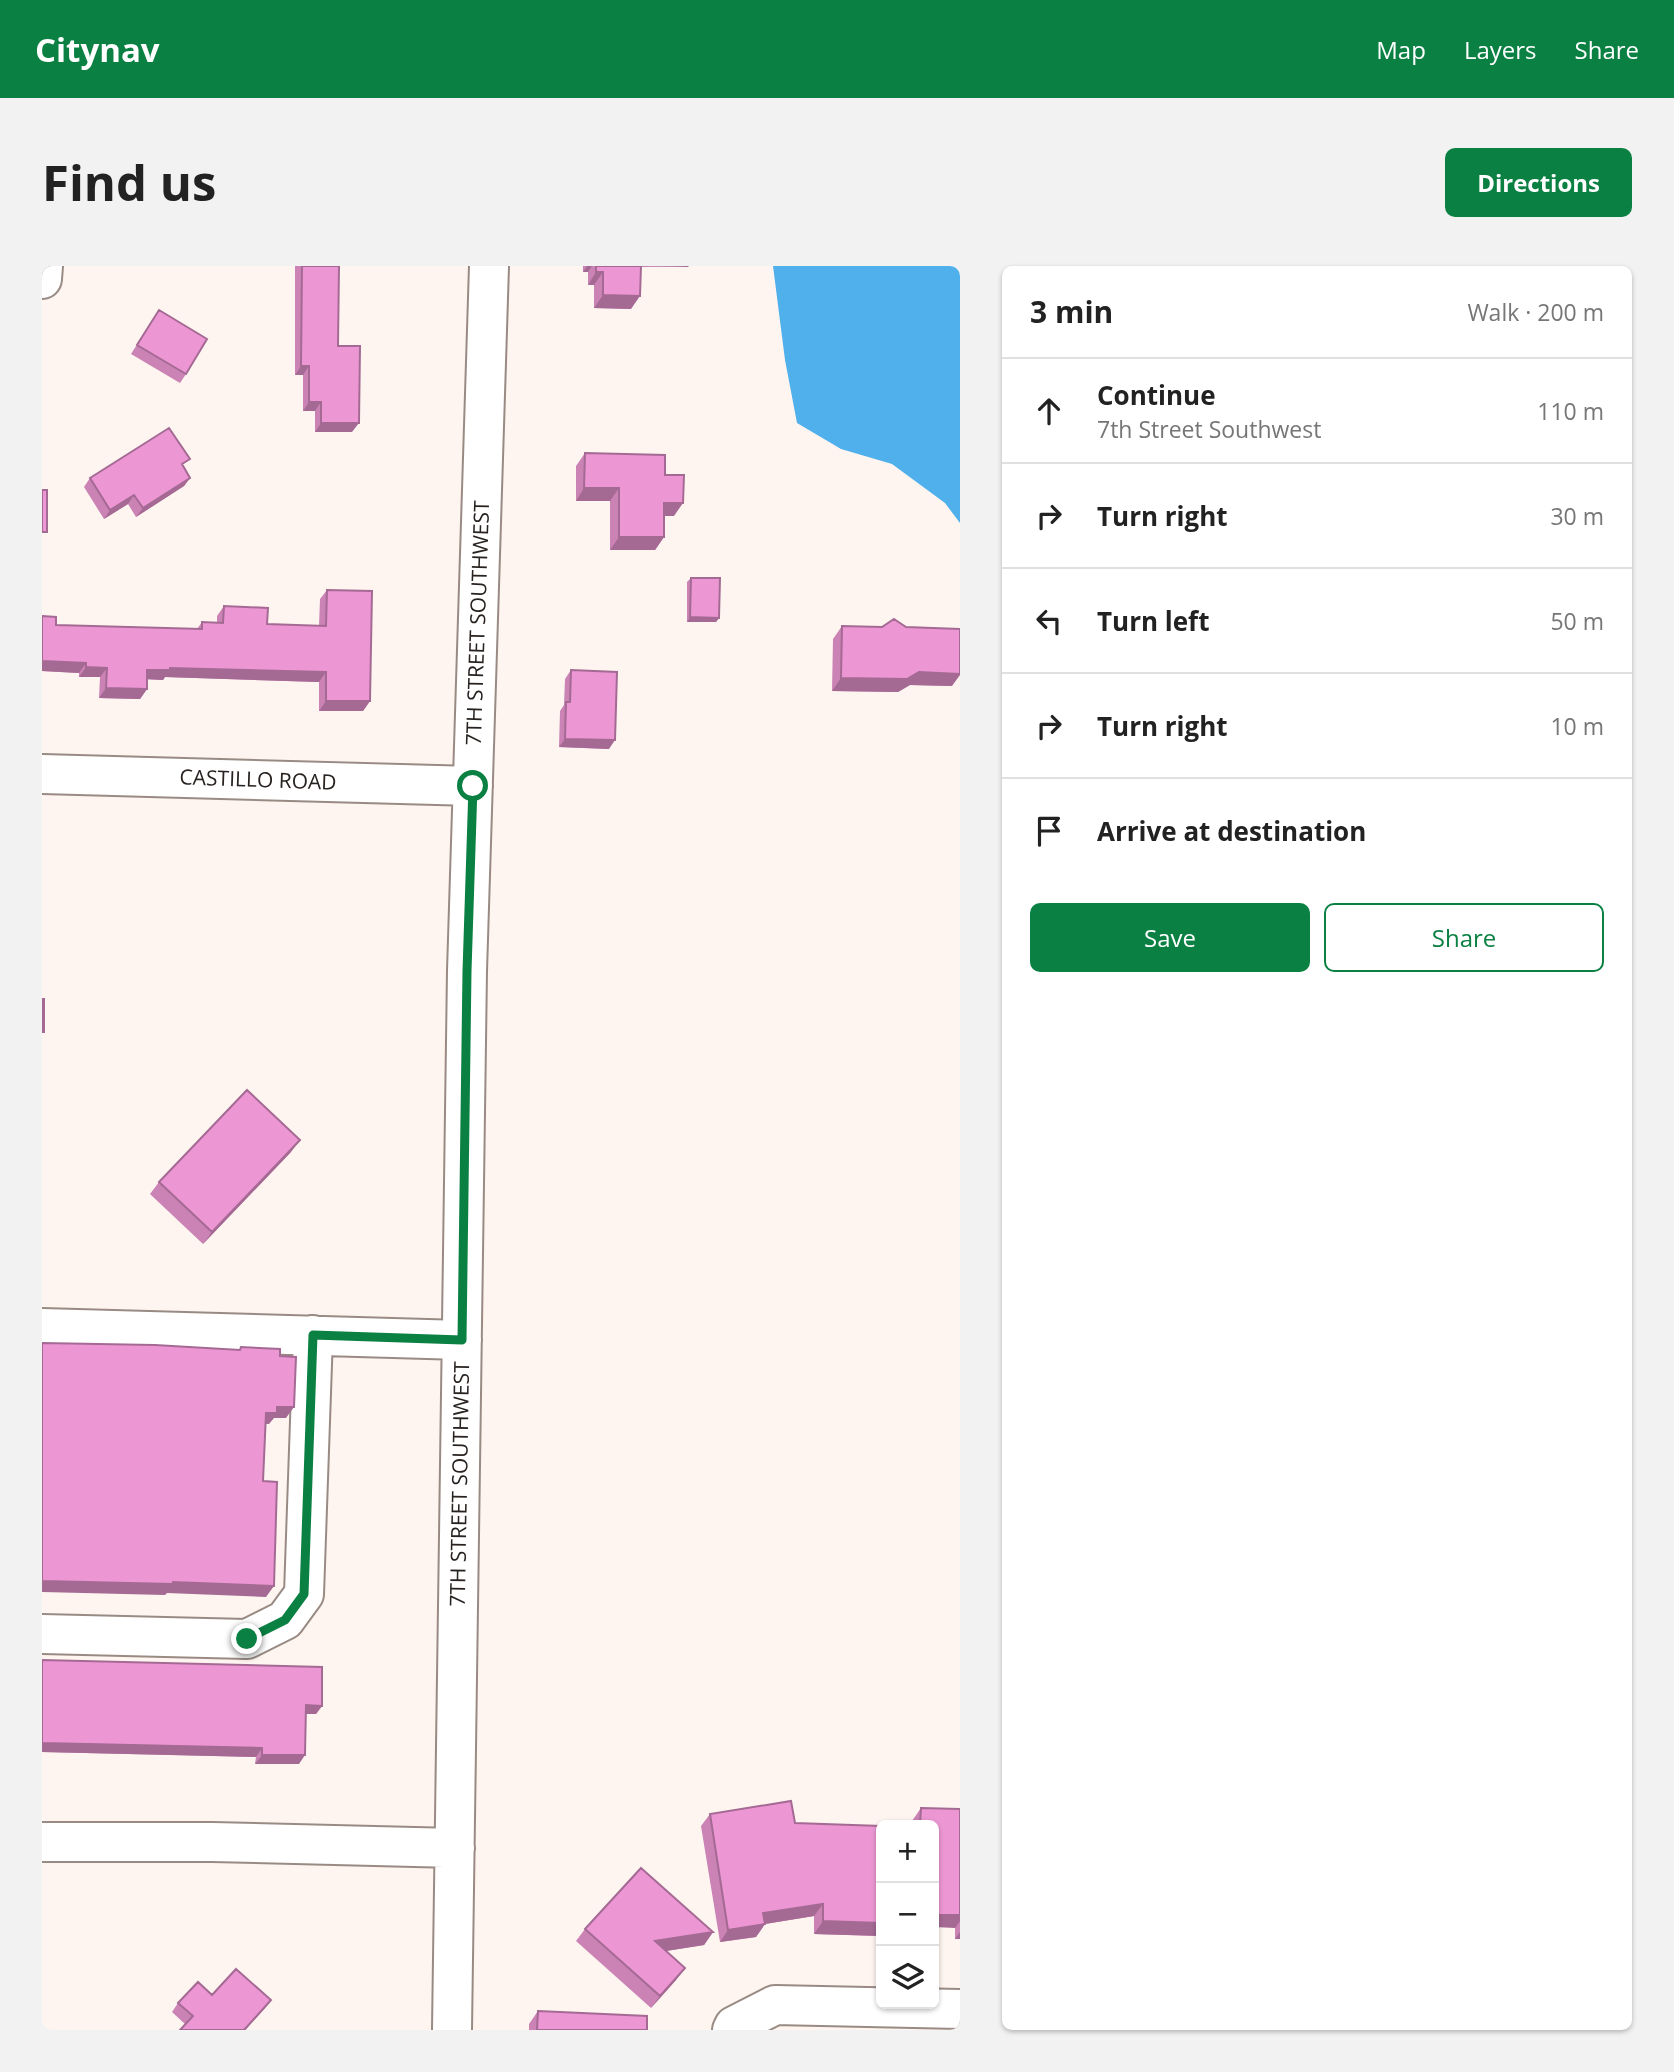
<!DOCTYPE html>
<meta charset="utf-8">
<style>
:root{--surface:#fff;--page:#f2f2f2;--text:#222;--muted:#767676;--line:#e0e0e0;--accent:#0b8043}
body{margin:0;font-family:"Open Sans",sans-serif;background:var(--page);color:var(--text)}
.controls{position:absolute;right:21px;bottom:21px;display:grid;overflow:hidden;border-radius:10px;box-shadow:0 2px 5px #0004}
.controls button{width:63px;height:63px;display:grid;place-items:center;padding:0;border:0;border-bottom:2px solid var(--line);background:var(--surface);color:var(--text);font:35px sans-serif}
.stop{position:absolute;width:21px;height:21px;margin:-16px;border:5px solid #0b8043;border-radius:50%;background:#fff}
.stop.end{background:#0b8043;border-color:#fff;box-shadow:0 2px 7px #0008}
.list{margin:0;padding:0;list-style:none}
h2{display:flex;justify-content:space-between;align-items:center;height:91px;margin:0;padding:0 28px;font-size:30px}
h2 small{font-size:23px;font-weight:400;color:var(--muted)}
.list li{display:grid;grid-template-columns:46px 1fr auto;gap:21px;align-items:center;box-sizing:border-box;height:105px;padding:0 28px;border-top:2px solid var(--line)}
.list b{display:block;font-size:26px;white-space:nowrap}
.list p{margin:0;font-size:23px;white-space:nowrap;color:var(--muted)}
.list em{font-size:23px;font-style:normal;color:var(--muted)}
.actions{display:flex;gap:14px;padding:21px 28px}
.actions a{flex:1;padding:16px 0;border:2px solid var(--accent);border-radius:10px;text-align:center;font-size:24px;color:var(--accent)}
.actions .main{background:var(--accent);color:#fff}
.icon{flex:none;width:38px;height:38px;fill:none;stroke:currentColor;stroke-width:2;stroke-linecap:round;stroke-linejoin:round}
.map{position:relative;flex:none;width:918px;height:1764px;overflow:hidden;border-radius:10px}
header{display:flex;align-items:center;gap:42px;box-sizing:border-box;height:98px;padding:0 35px;background:var(--accent);color:#fff}
header strong{font-size:33px}
nav{display:flex;gap:38px;margin-inline-start:auto;font-size:24px}
.intro{display:flex;align-items:center;justify-content:space-between;box-sizing:border-box;height:168px;padding:0 42px}
h1{margin:0;font-size:49px}
.button{padding:18px 32px;border-radius:10px;background:var(--accent);color:#fff;font-size:24px;font-weight:700}
main{display:flex;gap:42px;padding:0 42px}
aside{flex:1;background:var(--surface);border-radius:10px;box-shadow:0 2px 5px #0004}
.map>svg:first-child{display:block}
.water{fill:#4fb0ec}
.lines{fill:none;stroke-linecap:round;stroke-linejoin:round}
.minor-casing{stroke:#998b84;stroke-width:42}
.minor{stroke:#fff;stroke-width:38}
.wall{fill:#cb82b5}
.shaded-wall{fill:#a56a94}
.building{fill:#ec97d3;stroke:#a56a94;stroke-width:2}
.route{stroke:#0b8043;stroke-width:9}
.labels{text-anchor:middle;stroke-width:5;stroke-linejoin:round;paint-order:stroke}
.street-label{font-size:21px;fill:#282320;stroke:#fff}
</style>
<header>
<strong>Citynav</strong>
<nav><a>Map</a><a>Layers</a><a>Share</a></nav>
</header>
<div class="intro"><h1>Find us</h1><a class="button">Directions</a></div>
<main>
<div class="map">
<svg width="918" height="1764" viewBox="0 0 918 1764">
<rect width="100%" height="100%" fill="#fef5f0"/>
<path class="water" d="M 731,0 L 918,0 L 918,257 L 903,237 L 850,198 L 799,183 L 755,157 L 743,94 Z"/>
<g class="lines">
<defs>
<path id="minor" d="M 0,13 L 1,0
M 0,508 L 431,520
M 0,1062 L 420,1074
M 0,1368 L 205,1373 L 243,1354 L 262,1328 L 271,1069
M 0,1576 L 170,1576 L 413,1582
M 410,1764 L 425,705 L 447,0
M 690,1764 L 692,1760 L 733,1739 L 918,1743"/>
</defs>
<use href="#minor" class="minor-casing"/>
<use href="#minor" class="minor"/>
</g>
<path class="wall" d="M 253,0 L 297,0 L 296,80 L 310,166 L 273,166 L 273,145 L 261,145 L 261,109 L 253,109 Z
M 541,0 L 647,0 L 599,1 L 589,43 L 552,42 L 552,19 L 546,19 L 546,6 L 541,6 Z
M 117,44 L 144,108 L 138,117 L 89,88 Z
M 543,187 L 623,209 L 632,250 L 622,250 L 622,271 L 613,284 L 568,284 L 568,235 L 534,235 L 534,200 Z
M 142,202 L 148,212 L 142,220 L 94,251 L 86,238 L 62,253 L 42,221 L 48,212 Z
M 649,312 L 677,352 L 674,356 L 645,356 L 645,316 Z
M 285,324 L 328,435 L 321,445 L 277,445 L 277,416 L 123,411 L 121,414 L 105,413 L 105,423 L 98,433 L 57,432 L 58,411 L 37,411 L 37,407 L 0,405 L 0,350 L 14,359 L 155,363 L 160,356 L 175,357 L 175,350 L 182,340 L 225,358 L 277,360 L 278,333 Z
M 800,360 L 910,420 L 868,419 L 856,426 L 790,425 L 791,373 Z
M 529,404 L 567,483 L 517,481 L 518,445 L 522,439 L 523,413 Z
M 249,886 L 161,978 L 108,928 L 117,916 Z
M 0,1394 L 280,1440 L 274,1448 L 263,1448 L 257,1498 L 213,1498 L 214,1491 L 0,1486 Z
M 879,1542 L 918,1543 L 918,1673 L 913,1673 L 913,1662 L 892,1559 L 870,1559 L 870,1555 Z
M 668,1548 L 753,1557 L 839,1670 L 772,1668 L 772,1650 L 723,1658 L 714,1671 L 678,1676 L 659,1560 Z
M 543,1663 L 671,1666 L 662,1679 L 624,1685 L 634,1714 L 609,1742 L 534,1675 Z
M 170,1729 L 229,1734 L 222,1743 L 203,1764 L 138,1764 L 143,1758 L 130,1746 L 136,1737 Z
M 496,1745 L 605,1764 L 487,1764 L 487,1758 Z"/>
<path class="shaded-wall" d="M 545,0 L 550,0 L 546,6 L 541,6 Z
M 590,0 L 647,0 L 646,1 Z
M 554,6 L 561,6 L 552,19 L 546,19 Z
M 561,29 L 598,30 L 589,43 L 552,42 Z
M 259,100 L 267,100 L 261,109 L 253,109 Z
M 267,136 L 279,136 L 273,145 L 261,145 Z
M 279,157 L 317,157 L 310,166 L 273,166 Z
M 148,212 L 142,220 L 94,251 L 101,242 Z
M 542,222 L 577,222 L 568,235 L 534,235 Z
M 92,229 L 86,238 L 62,253 L 68,244 Z
M 622,237 L 641,237 L 632,250 L 614,250 Z
M 577,271 L 622,271 L 613,284 L 568,284 Z
M 648,351 L 677,352 L 674,356 L 645,356 Z
M 0,395 L 44,397 L 37,407 L 0,405 Z
M 44,401 L 65,402 L 58,411 L 37,411 Z
M 128,402 L 284,406 L 277,416 L 123,411 L 121,414 L 99,413 L 105,404 Z
M 877,406 L 918,408 L 918,409 L 910,420 L 868,419 L 856,426 L 790,425 L 799,412 Z
M 64,422 L 105,423 L 98,433 L 57,432 Z
M 284,435 L 328,435 L 321,445 L 277,445 Z
M 523,473 L 573,474 L 567,483 L 517,481 Z
M 258,874 L 249,886 L 161,978 L 170,966 Z
M 235,1141 L 252,1141 L 244,1152 L 232,1152 L 227,1158 L 216,1158 L 224,1147 Z
M 0,1315 L 131,1316 L 232,1320 L 224,1331 L 125,1327 L 123,1329 L 0,1326 Z
M 264,1439 L 280,1440 L 274,1448 L 257,1448 Z
M 0,1477 L 220,1482 L 214,1491 L 0,1486 Z
M 220,1489 L 263,1489 L 257,1498 L 213,1498 Z
M 781,1638 L 772,1650 L 723,1658 L 714,1671 L 678,1676 L 686,1664 L 721,1647 Z
M 892,1649 L 918,1649 L 918,1655 L 913,1662 L 892,1661 Z
M 781,1655 L 839,1657 L 839,1670 L 772,1668 Z
M 671,1666 L 662,1679 L 605,1688 L 613,1675 Z
M 918,1666 L 918,1673 L 913,1673 Z
M 643,1702 L 634,1714 L 609,1742 L 618,1730 Z
M 229,1734 L 222,1743 L 203,1764 L 202,1764 Z"/>
<path class="building" d="M 260,0 L 297,0 L 296,80 L 318,80 L 317,157 L 279,157 L 279,136 L 267,136 L 267,100 L 259,100 Z
M 554,0 L 599,0 L 598,30 L 561,29 L 561,6 L 554,6 Z
M 117,44 L 165,73 L 144,108 L 95,79 Z
M 127,162 L 148,193 L 140,198 L 148,212 L 101,242 L 92,229 L 68,244 L 48,212 Z
M 543,187 L 623,189 L 623,209 L 642,209 L 641,237 L 622,237 L 622,271 L 577,271 L 577,222 L 542,222 Z
M 0,224 L 5,224 L 5,266 L 0,266 Z
M 649,312 L 678,312 L 677,352 L 648,351 Z
M 285,324 L 330,325 L 328,435 L 284,435 L 284,406 L 128,402 L 128,404 L 105,404 L 105,423 L 64,422 L 65,402 L 44,401 L 44,397 L 0,395 L 0,350 L 14,351 L 14,359 L 160,363 L 160,356 L 181,357 L 182,340 L 226,342 L 225,358 L 284,360 Z
M 852,353 L 864,361 L 918,363 L 918,408 L 877,406 L 865,413 L 799,412 L 800,360 L 840,361 Z
M 529,404 L 575,406 L 573,474 L 523,473 L 524,436 L 528,436 Z
M 0,733 L 2,733 L 2,766 L 0,766 Z
M 205,824 L 258,874 L 170,966 L 117,916 Z
M 0,1077 L 113,1079 L 198,1084 L 199,1081 L 238,1083 L 238,1090 L 254,1091 L 252,1141 L 235,1141 L 235,1147 L 224,1147 L 221,1215 L 235,1216 L 232,1320 L 131,1316 L 131,1318 L 0,1315 Z
M 0,1394 L 280,1401 L 280,1440 L 264,1439 L 263,1489 L 220,1489 L 220,1482 L 0,1477 Z
M 749,1535 L 753,1557 L 839,1560 L 839,1657 L 781,1655 L 781,1638 L 721,1647 L 723,1658 L 686,1664 L 668,1548 Z
M 879,1542 L 918,1543 L 918,1649 L 892,1649 L 892,1559 L 878,1559 Z
M 599,1602 L 671,1666 L 613,1675 L 643,1702 L 618,1730 L 543,1663 Z
M 194,1703 L 229,1734 L 202,1764 L 138,1764 L 151,1750 L 136,1737 L 156,1716 L 170,1729 Z
M 496,1745 L 605,1750 L 605,1764 L 495,1764 Z"/>
<g class="lines">
<path class="route" d="M 205,1373 L 243,1354 L 262,1328 L 271,1069 L 420,1074 L 425,705 L 431,520"/>
</g>
<g class="labels">
<g class="street-label">
<text transform="translate(436 357) rotate(-88)" y="7">7TH STREET SOUTHWEST</text>
<text transform="translate(216 514) rotate(2)" y="7">CASTILLO ROAD</text>
<text transform="translate(418 1218) rotate(-89)" y="7">7TH STREET SOUTHWEST</text>
</g>
</g>
</svg>
<div class="controls">
<button>+</button>
<button>−</button>
<button><svg class="icon" aria-label="layers" viewBox="0 0 24 24"><path d="M12 4l9 5-9 5-9-5zM3 14l9 5 9-5"/></svg></button>
</div>
<div class="stop" style="left:431px;top:520px"></div>
<div class="stop end" style="left:205px;top:1373px"></div>
</div>
<aside>
<h2>3 min<small>Walk · 200 m</small></h2>
<ul class="list">
<li><svg class="icon" aria-label="ahead" viewBox="0 0 24 24"><path d="M12 20V5M6 11l6-6 6 6"/></svg><div><b>Continue</b><p>7th Street Southwest</p></div><em>110 m</em></li>
<li><svg class="icon" aria-label="right" viewBox="0 0 24 24"><path d="M7 20v-9h11M14 6l5 5-5 5"/></svg><div><b>Turn right</b></div><em>30 m</em></li>
<li><svg class="icon" aria-label="left" viewBox="0 0 24 24"><path d="M17 20v-9H6M10 6l-5 5 5 5"/></svg><div><b>Turn left</b></div><em>50 m</em></li>
<li><svg class="icon" aria-label="right" viewBox="0 0 24 24"><path d="M7 20v-9h11M14 6l5 5-5 5"/></svg><div><b>Turn right</b></div><em>10 m</em></li>
<li><svg class="icon" aria-label="arrive" viewBox="0 0 24 24"><path d="M6 21V4h12l-3 4 3 4H6"/></svg><div><b>Arrive at destination</b></div></li>
</ul>
<div class="actions"><a class="main">Save</a><a>Share</a></div>
</aside>
</main>
